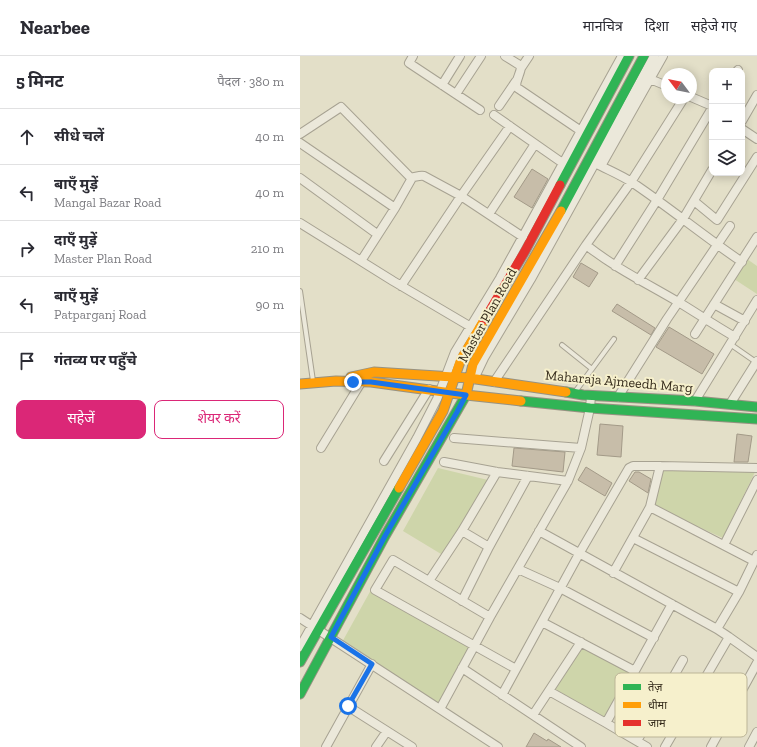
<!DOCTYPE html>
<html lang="hi">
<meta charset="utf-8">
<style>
:root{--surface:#fff;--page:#f2f2f3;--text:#2b2b33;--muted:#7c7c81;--line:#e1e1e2;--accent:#db2777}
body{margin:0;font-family:"Zilla Slab","Noto Sans Devanagari",serif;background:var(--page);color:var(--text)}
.controls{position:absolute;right:12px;top:12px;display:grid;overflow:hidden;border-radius:8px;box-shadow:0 2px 10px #0003}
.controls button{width:36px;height:36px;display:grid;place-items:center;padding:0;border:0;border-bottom:1px solid var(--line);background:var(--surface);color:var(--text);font:20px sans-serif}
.compass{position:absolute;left:361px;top:12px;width:36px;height:36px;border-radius:50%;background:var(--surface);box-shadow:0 2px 10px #0003;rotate:302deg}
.stop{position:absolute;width:12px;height:12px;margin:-9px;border:3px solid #1a73e8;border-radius:50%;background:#fff}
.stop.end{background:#1a73e8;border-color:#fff;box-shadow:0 1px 4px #0008}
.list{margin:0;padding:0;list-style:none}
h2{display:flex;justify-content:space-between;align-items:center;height:52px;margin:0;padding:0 16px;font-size:17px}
h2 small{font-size:13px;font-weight:400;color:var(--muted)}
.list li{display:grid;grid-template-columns:26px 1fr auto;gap:12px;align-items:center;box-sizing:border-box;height:56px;padding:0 16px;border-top:1px solid var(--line)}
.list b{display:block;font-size:15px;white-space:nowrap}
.list p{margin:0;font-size:13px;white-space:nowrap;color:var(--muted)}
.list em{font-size:13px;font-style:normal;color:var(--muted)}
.actions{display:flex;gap:8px;padding:12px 16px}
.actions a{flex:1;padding:9px 0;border:1px solid var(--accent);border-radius:8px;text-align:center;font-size:14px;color:var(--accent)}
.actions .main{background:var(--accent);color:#fff}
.icon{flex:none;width:22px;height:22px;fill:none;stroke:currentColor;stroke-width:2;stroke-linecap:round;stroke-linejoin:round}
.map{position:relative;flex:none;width:457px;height:691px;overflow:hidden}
header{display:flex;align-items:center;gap:24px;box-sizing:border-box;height:56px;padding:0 20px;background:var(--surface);border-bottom:1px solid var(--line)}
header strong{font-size:19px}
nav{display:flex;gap:22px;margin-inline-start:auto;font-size:14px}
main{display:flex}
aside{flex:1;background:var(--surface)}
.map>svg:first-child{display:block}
.green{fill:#ced5aa}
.building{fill:#c7bda9;stroke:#a39a88}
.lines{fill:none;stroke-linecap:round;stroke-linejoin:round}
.lane-casing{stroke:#a7a292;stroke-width:6}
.street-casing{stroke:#a7a292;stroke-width:10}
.fast-casing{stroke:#979282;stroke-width:11}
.slow-casing{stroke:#979282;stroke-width:11}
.jam-casing{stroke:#979282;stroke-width:11}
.lane{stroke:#ebe8da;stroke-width:4}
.street{stroke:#ebe8da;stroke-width:8}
.fast{stroke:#30b455;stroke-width:9}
.slow{stroke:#ff9f0a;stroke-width:9}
.jam{stroke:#e5322d;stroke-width:9}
.route{stroke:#1a73e8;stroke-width:5}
.labels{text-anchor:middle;stroke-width:4;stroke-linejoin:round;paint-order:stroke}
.street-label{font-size:14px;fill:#352b1b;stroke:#f6f0cc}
.key{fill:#f6f0cc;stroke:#bcb597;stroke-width:1}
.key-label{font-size:11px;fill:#352b1b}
</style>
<header>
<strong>Nearbee</strong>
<nav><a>मानचित्र</a><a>दिशा</a><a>सहेजे गए</a></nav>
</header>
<main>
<aside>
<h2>5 मिनट<small>पैदल · 380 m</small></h2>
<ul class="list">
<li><svg class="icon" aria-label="ahead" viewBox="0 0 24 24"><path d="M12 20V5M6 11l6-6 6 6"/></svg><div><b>सीधे चलें</b></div><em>40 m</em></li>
<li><svg class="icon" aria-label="left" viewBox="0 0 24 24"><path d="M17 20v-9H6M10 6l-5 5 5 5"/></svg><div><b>बाएँ मुड़ें</b><p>Mangal Bazar Road</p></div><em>40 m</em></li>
<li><svg class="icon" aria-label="right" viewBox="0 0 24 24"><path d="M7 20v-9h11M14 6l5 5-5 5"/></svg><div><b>दाएँ मुड़ें</b><p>Master Plan Road</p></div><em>210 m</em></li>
<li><svg class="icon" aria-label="left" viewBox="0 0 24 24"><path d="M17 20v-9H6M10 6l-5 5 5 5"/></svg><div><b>बाएँ मुड़ें</b><p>Patparganj Road</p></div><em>90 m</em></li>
<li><svg class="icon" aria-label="arrive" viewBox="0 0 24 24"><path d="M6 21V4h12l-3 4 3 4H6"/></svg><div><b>गंतव्य पर पहुँचे</b></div></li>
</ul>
<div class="actions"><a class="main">सहेजें</a><a>शेयर करें</a></div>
</aside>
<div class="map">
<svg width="457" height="691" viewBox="0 0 457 691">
<rect width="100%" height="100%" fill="#e3dfc8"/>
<path class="green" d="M 447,203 L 457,210 L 457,238 L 434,223 Z
M 364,408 L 456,414 L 423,482 L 352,450 Z
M 138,412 L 188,424 L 146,501 L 103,475 Z
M 72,532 L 175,589 L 140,653 L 41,588 Z
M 282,590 L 331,617 L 305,663 L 255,633 Z"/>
<path class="building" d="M 232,113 L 248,123 L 232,152 L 214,141 Z
M 281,207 L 298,217 L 289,231 L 273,221 Z
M 317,248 L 355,272 L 351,279 L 312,255 Z
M 369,271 L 414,298 L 402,318 L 356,291 Z
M 300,368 L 323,370 L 321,401 L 297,399 Z
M 437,378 L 452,380 L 448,406 L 434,406 Z
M 214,392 L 265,396 L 263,416 L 212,410 Z
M 286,411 L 312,427 L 305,440 L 278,424 Z
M 335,416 L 339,416 L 351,423 L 348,437 L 329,425 Z
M 234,677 L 247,685 L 248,683 L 261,691 L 226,691 Z"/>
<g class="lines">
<defs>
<path id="lane" d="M 0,235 L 13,325
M 430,288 L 456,306
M 262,289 L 292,313
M 275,336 L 314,283"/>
<path id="street" d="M 113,0 L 109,7 L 180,54
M 205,0 L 221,10 C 221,18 216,22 216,31 L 281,75
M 221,12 L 229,0
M 437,15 L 438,14
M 350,23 L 367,30
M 142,29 L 160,0
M 156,38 L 181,0
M 391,41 L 412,50
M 199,50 L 216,25
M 194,59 L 264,108
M 442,65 L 457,39
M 442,73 L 457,83
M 0,78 L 41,51 L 110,121 C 113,122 119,119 124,120 L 161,140 L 223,181
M 0,87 L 95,152
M 295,107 C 308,114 321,119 333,127 C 370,152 405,181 442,206
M 301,110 L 363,0
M 0,122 L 77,178
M 394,145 L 417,164 L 457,101
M 189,158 L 235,88
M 0,167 L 93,225 L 171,271
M 286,189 L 331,126 L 384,42
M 61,205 L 95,152 L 112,122
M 315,210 L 357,144 L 412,52
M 338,224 L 383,163 L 412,114
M 101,230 L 161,140 L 210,70
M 414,248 L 445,265
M 395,278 L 457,181
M 174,323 L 184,302 L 231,223 L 354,0
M 194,326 L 286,189 C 315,212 348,228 380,247 C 398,258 416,270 435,281
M 318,341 L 367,263 L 430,170
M 395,345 L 457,244
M 430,348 L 457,305
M 154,382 L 281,392
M 21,392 L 62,325
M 84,405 L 129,333
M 144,406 L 197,416 L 268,425
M 350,451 L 454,505
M 162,475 L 189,491
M 239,475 L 417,573 L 429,581 L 457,601
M 333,482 L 439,536
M 424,489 L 457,424
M 218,513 L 260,532 L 354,582
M 313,517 L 350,451 L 360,410
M 129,525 L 162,475 L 197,416
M 162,545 L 189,491 L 228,420
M 190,561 L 93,504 L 75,534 L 216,613
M 0,562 L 198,691
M 242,566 L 335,615
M 417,573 L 439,536 L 457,499
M 0,591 L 117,382 L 137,343 L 155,296 L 200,222 L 322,0
M 162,612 L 281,691
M 249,635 L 306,667 L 372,548
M 202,639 L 279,498 L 329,412 L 333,410 L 360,410 L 457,412
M 49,651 L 112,691
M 140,653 L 190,561 L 268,425 L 281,392 L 290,352 L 291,340
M 233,659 L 281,586
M 306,667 L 347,691
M 337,685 L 383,604
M 26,691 L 72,608
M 76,691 L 87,675
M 365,691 L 429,581
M 411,691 L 457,607
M 449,691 L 457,676"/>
<path id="fast" d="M 260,129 L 329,0
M 261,155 L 344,0
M 266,336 L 283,339 L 395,345 L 457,351
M 221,345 L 290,352 L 457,363
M 0,606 L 99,432
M 0,638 L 85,480 L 166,339"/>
<path id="slow" d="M 51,321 L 74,316 L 169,322 L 266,336
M 0,328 L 36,325 L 71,326 L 166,339 L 221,345
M 166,339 L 173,308 L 261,155
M 99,432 L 143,355 L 161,303 L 184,264"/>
<path id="jam" d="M 184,264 L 225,195 L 260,129"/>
</defs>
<use href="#lane" class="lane-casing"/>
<use href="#street" class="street-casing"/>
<use href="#fast" class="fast-casing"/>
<use href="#slow" class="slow-casing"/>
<use href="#jam" class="jam-casing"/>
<use href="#lane" class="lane"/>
<use href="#street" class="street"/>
<use href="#fast" class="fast"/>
<use href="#slow" class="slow"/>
<use href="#jam" class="jam"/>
</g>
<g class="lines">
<path class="route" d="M 48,650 L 72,608 L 31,581 L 85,480 L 157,356 L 166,339 L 71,326 L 53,326"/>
</g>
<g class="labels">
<g class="street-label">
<text transform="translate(187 259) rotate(-61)" y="5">Master Plan Road</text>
<text transform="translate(319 325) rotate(5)" y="5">Maharaja Ajmeedh Marg</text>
</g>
</g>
<rect x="315" y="617" width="132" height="64" rx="6" class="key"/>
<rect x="323" y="628" width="18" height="6" fill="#30b455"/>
<rect x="323" y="646" width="18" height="6" fill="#ff9f0a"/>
<rect x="323" y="664" width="18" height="6" fill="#e5322d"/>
<g class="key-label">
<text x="348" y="635">तेज़</text>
<text x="348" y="653">धीमा</text>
<text x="348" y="671">जाम</text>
</g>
</svg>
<div class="controls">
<button>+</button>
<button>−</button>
<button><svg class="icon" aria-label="layers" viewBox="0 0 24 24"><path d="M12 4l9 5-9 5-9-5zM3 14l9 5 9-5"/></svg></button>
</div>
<svg class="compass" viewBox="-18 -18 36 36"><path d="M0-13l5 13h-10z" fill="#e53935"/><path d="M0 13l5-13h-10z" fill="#7c7c81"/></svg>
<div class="stop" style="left:48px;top:650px"></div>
<div class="stop end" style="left:53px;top:326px"></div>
</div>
</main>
